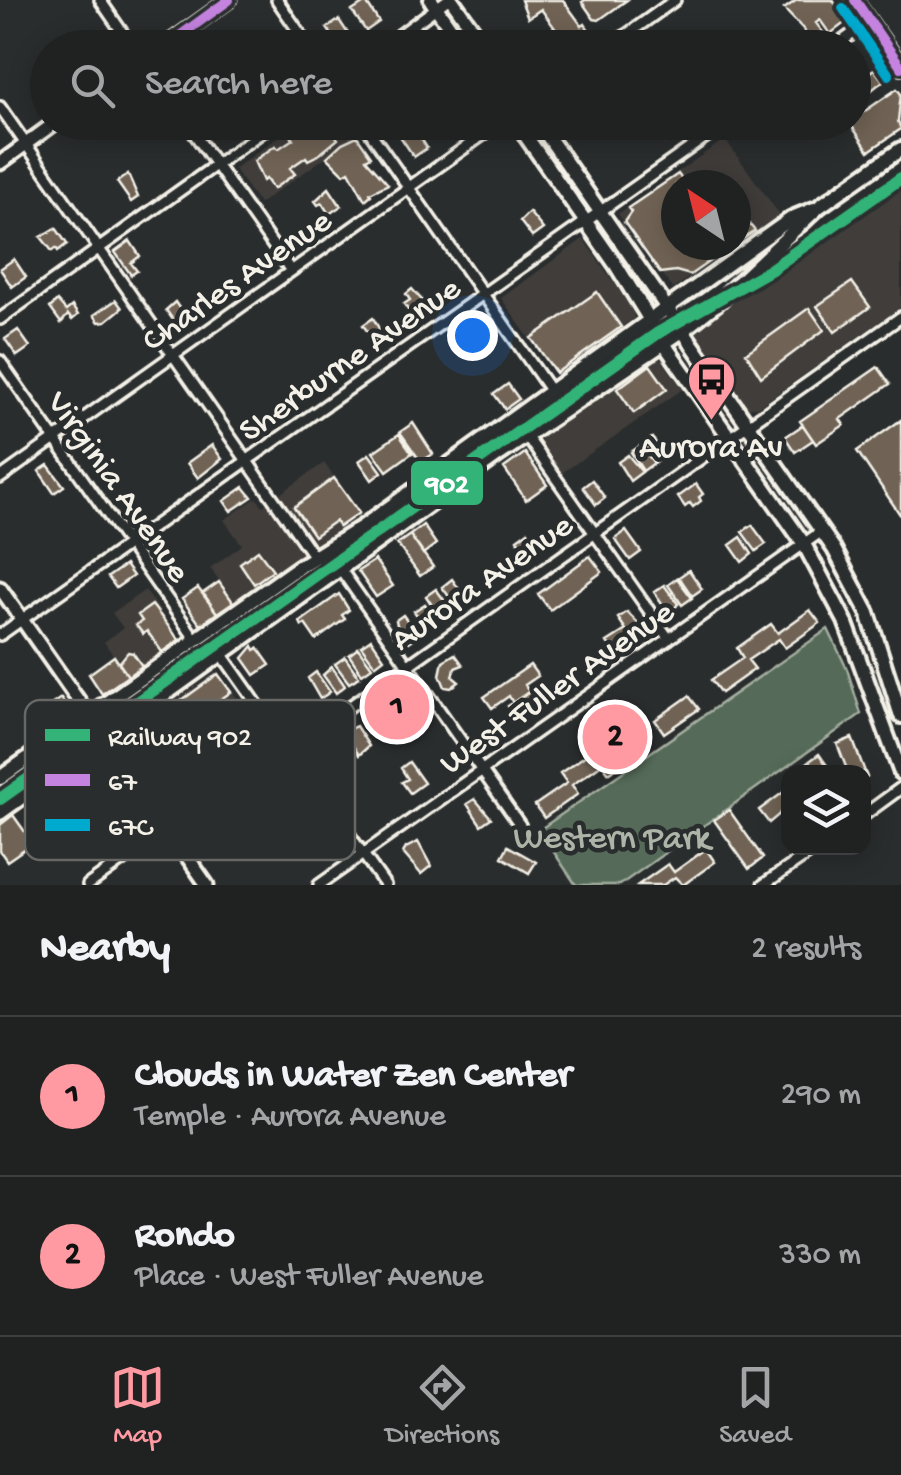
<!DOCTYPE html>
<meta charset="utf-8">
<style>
:root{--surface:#202222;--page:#2d2f2f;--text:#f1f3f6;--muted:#a2a4a5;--line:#3d3f40;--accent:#ff9aa2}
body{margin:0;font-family:"Gochi Hand",sans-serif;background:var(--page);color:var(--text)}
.controls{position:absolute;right:30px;bottom:30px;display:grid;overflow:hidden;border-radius:20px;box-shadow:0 5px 25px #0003}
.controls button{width:90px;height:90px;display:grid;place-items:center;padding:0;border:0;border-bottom:2px solid var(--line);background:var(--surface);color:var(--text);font:50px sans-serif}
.compass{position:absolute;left:661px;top:170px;width:90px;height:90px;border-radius:50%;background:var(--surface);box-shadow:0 5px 25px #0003;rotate:325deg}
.you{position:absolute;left:472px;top:335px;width:35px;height:35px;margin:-25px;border:8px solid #fff;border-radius:50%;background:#1a73e8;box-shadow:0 0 0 15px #1a73e833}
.badge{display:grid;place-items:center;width:65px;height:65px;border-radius:50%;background:var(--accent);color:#111;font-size:32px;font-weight:700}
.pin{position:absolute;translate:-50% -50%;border:5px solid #fff;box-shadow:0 2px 10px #0006}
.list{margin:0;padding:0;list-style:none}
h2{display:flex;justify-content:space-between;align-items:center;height:130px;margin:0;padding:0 40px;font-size:42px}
h2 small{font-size:32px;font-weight:400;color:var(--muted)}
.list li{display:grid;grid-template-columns:65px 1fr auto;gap:30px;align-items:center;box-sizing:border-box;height:160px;padding:0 40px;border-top:2px solid var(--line)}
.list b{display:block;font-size:38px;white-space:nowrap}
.list p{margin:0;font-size:32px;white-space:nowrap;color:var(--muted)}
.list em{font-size:32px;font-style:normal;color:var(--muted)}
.icon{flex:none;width:55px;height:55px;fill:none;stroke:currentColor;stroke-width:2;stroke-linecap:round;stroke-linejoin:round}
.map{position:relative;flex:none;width:901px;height:885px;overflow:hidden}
.search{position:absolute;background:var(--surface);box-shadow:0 5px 25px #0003;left:30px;right:30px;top:30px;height:110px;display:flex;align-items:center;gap:25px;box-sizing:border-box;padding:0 35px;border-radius:55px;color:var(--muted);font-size:38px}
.sheet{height:450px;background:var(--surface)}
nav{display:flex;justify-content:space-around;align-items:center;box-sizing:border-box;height:140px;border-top:2px solid var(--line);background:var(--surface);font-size:28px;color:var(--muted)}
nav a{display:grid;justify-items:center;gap:5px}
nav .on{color:var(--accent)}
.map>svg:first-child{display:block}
.built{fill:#3f3d3a;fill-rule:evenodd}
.green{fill:#556b58;stroke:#a4aea0;stroke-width:2.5}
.building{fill:#6f6355;stroke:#f4f1e8;stroke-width:2.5}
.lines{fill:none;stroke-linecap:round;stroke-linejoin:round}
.minor-casing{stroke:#f4f1e8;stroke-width:16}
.tertiary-casing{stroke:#f4f1e8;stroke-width:19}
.secondary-casing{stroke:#f4f1e8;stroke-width:20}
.minor{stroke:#2a2d2e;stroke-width:9}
.tertiary{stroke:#2a2d2e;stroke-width:11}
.secondary{stroke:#2a2d2e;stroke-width:12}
.bus-1-casing{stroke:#2a2d2e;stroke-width:18}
.bus-2-casing{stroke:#2a2d2e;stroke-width:18}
.bus-1{stroke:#c483df;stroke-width:10}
.bus-2{stroke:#00a9ce;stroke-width:10}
.rail-1-casing{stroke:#2a2d2e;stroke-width:20}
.rail-1{stroke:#33b377;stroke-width:12}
.labels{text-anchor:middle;stroke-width:9;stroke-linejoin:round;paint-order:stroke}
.street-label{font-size:35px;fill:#f4f1e8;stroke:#2a2d2e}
.poi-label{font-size:35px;fill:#f4f1e8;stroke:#2a2d2e}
.park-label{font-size:35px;fill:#acb5a7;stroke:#2a2d2e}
.key{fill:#2a2d2e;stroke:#676866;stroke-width:2.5}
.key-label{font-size:28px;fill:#f4f1e8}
.line-badge{stroke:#2a2d2e;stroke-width:4}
.badge-label{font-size:28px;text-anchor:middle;font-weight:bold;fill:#fff}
</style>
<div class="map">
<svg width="901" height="885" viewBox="0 0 901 885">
<rect width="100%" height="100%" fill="#2a2d2e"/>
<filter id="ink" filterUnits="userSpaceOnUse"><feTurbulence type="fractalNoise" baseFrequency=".01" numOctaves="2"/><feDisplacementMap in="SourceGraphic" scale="20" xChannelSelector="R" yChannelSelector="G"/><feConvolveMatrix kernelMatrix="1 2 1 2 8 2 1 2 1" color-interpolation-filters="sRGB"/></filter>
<g filter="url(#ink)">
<path class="built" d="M 298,123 L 347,123 L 356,136 L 259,204 L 234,169 Z
M 725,139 L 780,215 L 673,289 L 618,214 ZM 676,185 L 736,185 L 736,245 L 676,245 Z
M 901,183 L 901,307 L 758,407 L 745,408 L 695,335 L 696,326 Z
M 583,239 L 633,309 L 634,318 L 555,375 L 501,298 Z
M 652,358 L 661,359 L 683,389 L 562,473 L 541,443 L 541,436 Z
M 324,463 L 360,514 L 235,602 L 210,568 L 242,545 L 224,520 L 256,498 L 263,506 Z
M 145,590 L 181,641 L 143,667 L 131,650 L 117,660 L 104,642 L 123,628 L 112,613 Z
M 218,671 L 270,746 L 173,814 L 121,739 Z"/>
<path class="green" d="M 828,629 L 847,669 L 861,714 L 620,885 L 576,885 L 539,830 Z"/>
<path class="building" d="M 521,0 L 563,0 L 582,26 L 585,24 L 591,33 L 577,41 L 579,43 L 573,48 L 564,48 L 561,43 L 566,39 L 562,38 L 541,9 L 528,18 Z
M 585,0 L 627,0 L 599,20 L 594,19 L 582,2 Z
M 797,0 L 833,0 L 846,22 L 830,34 L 820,20 L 816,23 L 825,35 L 810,45 L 803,29 L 784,9 Z
M 366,2 L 379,22 L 366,31 L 352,11 Z
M 339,20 L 353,41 L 347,48 L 341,48 L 327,28 Z
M 874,69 L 883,81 L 868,93 L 859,80 Z
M 897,89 L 901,94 L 898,121 L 901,129 L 869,151 L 849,122 Z
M 308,122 L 326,122 L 338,139 L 320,154 L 308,160 L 306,157 L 290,168 L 295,174 L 273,189 L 266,179 L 263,181 L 254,161 L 275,146 L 278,149 L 293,139 L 291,136 Z
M 655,122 L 669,122 L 677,133 L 665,142 L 652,124 Z
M 412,124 L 427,148 L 414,157 L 398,133 Z
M 357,136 L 371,156 L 366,159 L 388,184 L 370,193 L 371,195 L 365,200 L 349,171 L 344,174 L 327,157 L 342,143 Z
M 128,174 L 138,197 L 131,202 L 117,182 Z
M 678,174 L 686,185 L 676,185 L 676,211 L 663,220 L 676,245 L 733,245 L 690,275 L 676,271 L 660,273 L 624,222 L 631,212 L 628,208 Z
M 329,188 L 341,206 L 329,214 L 322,203 L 318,205 L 315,201 Z
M 529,212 L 543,229 L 532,237 L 520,221 Z
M 746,220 L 755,231 L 736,243 L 736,227 Z
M 56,228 L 67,244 L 58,251 L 56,248 L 52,251 L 41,237 Z
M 130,241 L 140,256 L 131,263 L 137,271 L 131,275 L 115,252 Z
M 14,259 L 26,277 L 12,287 L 0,269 Z
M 852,282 L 870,307 L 835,332 L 817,306 Z
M 412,289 L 429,308 L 414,319 L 404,304 L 410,300 L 406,294 Z
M 597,292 L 621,327 L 556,373 L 531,338 Z
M 116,300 L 122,308 L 106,321 L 99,322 L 94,315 Z
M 57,301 L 66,311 L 72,306 L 78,315 L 72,320 L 68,315 L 61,323 L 50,308 Z
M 175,302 L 188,321 L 178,327 L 166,310 Z
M 809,308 L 824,330 L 761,377 L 746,353 Z
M 373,318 L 385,339 L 377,345 L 363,325 Z
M 18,330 L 30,347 L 17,356 L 5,339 Z
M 650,365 L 667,389 L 634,413 L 617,389 Z
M 878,367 L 890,384 L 840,419 L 844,425 L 816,444 L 800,421 Z
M 508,384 L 519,399 L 505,409 L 494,394 Z
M 901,420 L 901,516 L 857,451 Z
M 413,423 L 433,454 L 421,462 L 400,432 Z
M 803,425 L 813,440 L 795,452 L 785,437 Z
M 399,434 L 412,453 L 387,471 L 373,452 Z
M 652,438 L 666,455 L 655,463 L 643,444 Z
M 212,445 L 222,459 L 198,478 L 187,463 Z
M 640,446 L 654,463 L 643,471 L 631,452 Z
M 525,453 L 547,485 L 526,500 L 504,468 Z
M 369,454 L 382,472 L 372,480 L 359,461 Z
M 628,455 L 642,472 L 630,481 L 618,462 Z
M 48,465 L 64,486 L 54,493 L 39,471 Z
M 334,478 L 359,513 L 339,527 L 335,521 L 314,536 L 294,507 Z
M 592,480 L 605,498 L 596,505 L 583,487 Z
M 696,484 L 703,494 L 699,497 L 701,501 L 693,507 L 690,503 L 685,507 L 678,497 Z
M 244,487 L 252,497 L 231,511 L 224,501 Z
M 423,525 L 436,544 L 423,554 L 410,535 Z
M 752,525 L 766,544 L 756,551 L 742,532 Z
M 528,531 L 540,549 L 529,556 L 517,539 Z
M 626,531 L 641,552 L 630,560 L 615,539 Z
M 410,535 L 433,567 L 420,576 L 397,544 Z
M 741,537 L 752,554 L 742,562 L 730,545 Z
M 258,550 L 273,570 L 254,584 L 240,563 Z
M 590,556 L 602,572 L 550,610 L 538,594 Z
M 375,560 L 393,586 L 376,597 L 358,571 Z
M 125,565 L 133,576 L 116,588 L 108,577 Z
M 689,570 L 702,589 L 692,596 L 679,577 Z
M 677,578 L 692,598 L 682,605 L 668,585 Z
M 452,579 L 466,599 L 456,606 L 442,587 Z
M 219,582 L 233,602 L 217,613 L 203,593 Z
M 664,585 L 678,604 L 670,614 L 654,592 Z
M 198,588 L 217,613 L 203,623 L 199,623 L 182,599 Z
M 436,589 L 450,608 L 439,616 L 426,596 Z
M 339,594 L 349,610 L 342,615 L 345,619 L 316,640 L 305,624 L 302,626 L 300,622 Z
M 425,604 L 437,621 L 426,628 L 414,611 Z
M 152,605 L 179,640 L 162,652 L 147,631 L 143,634 L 136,625 L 142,621 L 138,615 Z
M 810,610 L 820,623 L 785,648 L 779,639 L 748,660 L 755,669 L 721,693 L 711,680 L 743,658 L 737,648 L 771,624 L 778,633 Z
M 627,612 L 638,623 L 635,639 L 619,650 L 613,651 L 607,642 L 626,630 L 618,618 Z
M 403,615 L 418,636 L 409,642 L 397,625 L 396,620 Z
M 371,639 L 384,658 L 375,665 L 361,646 Z
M 253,646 L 255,650 L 258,648 L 270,665 L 255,675 L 243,658 Z
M 358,648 L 372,667 L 362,674 L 349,655 Z
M 128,652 L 133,653 L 142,666 L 128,676 L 119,663 Z
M 455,654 L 463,665 L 455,668 L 453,677 L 459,682 L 451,688 L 445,687 L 440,675 L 443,661 Z
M 114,656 L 128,676 L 102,694 L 89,674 Z
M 345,657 L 359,677 L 349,683 L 335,664 Z
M 530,665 L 538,676 L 525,685 L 529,692 L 513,703 L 509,696 L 492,708 L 484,697 Z
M 332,667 L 345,686 L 336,693 L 323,675 Z
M 316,672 L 330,692 L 320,699 L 308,678 Z
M 218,674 L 231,692 L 184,725 L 171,708 Z
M 534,688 L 543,701 L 517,719 L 508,706 Z
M 405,689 L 417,706 L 389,726 L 377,709 Z
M 689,696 L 699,709 L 664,733 L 655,720 Z
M 61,698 L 73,716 L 60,725 L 48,707 Z
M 356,726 L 369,746 L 359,755 L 344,732 Z
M 634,735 L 643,748 L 609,773 L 602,764 L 572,785 L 578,794 L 544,818 L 535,805 L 567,783 L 560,773 L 595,749 L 601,758 Z
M 852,738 L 867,777 L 864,778 L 864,772 L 848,772 L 837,744 Z
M 819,754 L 828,767 L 820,772 L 795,772 Z
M 409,762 L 424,783 L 410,793 L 402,782 L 408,779 L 401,768 Z
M 788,789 L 788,807 L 769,823 L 759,810 Z
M 475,799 L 491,818 L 481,825 L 467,804 Z
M 729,810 L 763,858 L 749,869 L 714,820 Z
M 13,815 L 33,843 L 7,861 L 0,851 L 0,825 Z
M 418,842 L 431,866 L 421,874 L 403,853 L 406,848 Z
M 508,846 L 536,862 L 529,873 L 502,857 Z
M 706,849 L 715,862 L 683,885 L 675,877 L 663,885 L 638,885 L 668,864 L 674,872 Z"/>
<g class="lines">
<defs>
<path id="minor" d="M 100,0 L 133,48
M 277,0 L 310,48
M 382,48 L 447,0
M 608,48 L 675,0
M 833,48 L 870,21
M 0,107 L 314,557
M 186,122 L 291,271
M 363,122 L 552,393
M 0,319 L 276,122
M 0,361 L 196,640
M 527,437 L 669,639
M 0,478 L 501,122
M 341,570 L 520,825
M 0,635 L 727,122
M 223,656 L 385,885
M 864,815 L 901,788
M 88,885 L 161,833 L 179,827 L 901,317
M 319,885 L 822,531
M 763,885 L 817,848"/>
<path id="tertiary" d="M 162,48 L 229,0
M 0,163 L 56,122
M 0,588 L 207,885"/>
<path id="secondary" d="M 431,0 L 464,48
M 452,0 L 486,48
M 854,0 L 901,67
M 516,122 L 616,265 L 669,351 L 804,544 L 845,621 L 901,773
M 538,122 L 834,549 L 868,613 L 901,716
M 0,778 L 300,566 L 362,527 L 792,218 L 814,209
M 0,813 L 500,454 L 682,331 L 716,304 L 820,206 L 901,149"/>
</defs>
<use href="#minor" class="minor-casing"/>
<use href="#tertiary" class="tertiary-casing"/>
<use href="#secondary" class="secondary-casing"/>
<use href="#minor" class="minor"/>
<use href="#tertiary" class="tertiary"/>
<use href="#secondary" class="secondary"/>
<defs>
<path id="bus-1" d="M 855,0 L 901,67
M 163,48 L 229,0"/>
<path id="bus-2" d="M 843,8 L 889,75"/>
</defs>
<use href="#bus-1" class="bus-1-casing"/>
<use href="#bus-2" class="bus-2-casing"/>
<use href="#bus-1" class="bus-1"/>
<use href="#bus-2" class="bus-2"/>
<defs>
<path id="rail-1" d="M 0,799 L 658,333 L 770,270 L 901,178"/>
</defs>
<use href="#rail-1" class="rail-1-casing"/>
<use href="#rail-1" class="rail-1"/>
</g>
</g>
<defs>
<symbol id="bus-pin" viewBox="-11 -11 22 30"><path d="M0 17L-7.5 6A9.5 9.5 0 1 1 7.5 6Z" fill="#ff9aa2" stroke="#2a2d2e"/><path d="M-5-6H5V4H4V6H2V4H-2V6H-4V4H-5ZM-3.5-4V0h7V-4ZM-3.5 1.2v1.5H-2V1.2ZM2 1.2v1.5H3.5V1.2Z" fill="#111"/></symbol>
</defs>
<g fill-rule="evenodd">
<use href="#bus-pin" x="684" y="352" width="55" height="75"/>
</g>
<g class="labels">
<g class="street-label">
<text transform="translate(235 278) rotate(-35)" y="12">Charles Avenue</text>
<text transform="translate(348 357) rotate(-35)" y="12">Sherburne Avenue</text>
<text transform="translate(121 485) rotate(55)" y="12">Virginia Avenue</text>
<text transform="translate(480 580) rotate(-35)" y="12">Aurora Avenue</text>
<text transform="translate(555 685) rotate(-35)" y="12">West Fuller Avenue</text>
</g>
<g class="poi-label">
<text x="711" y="456">Aurora Av</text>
</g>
<g class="park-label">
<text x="612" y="847">Western Park</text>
</g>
</g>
<rect x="25" y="700" width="330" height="160" rx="15" class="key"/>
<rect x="45" y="729" width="45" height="12" fill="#33b377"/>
<rect x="45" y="774" width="45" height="12" fill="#c483df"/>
<rect x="45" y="819" width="45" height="12" fill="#00a9ce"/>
<g class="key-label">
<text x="108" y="745">Railway 902</text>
<text x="108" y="790">67</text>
<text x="108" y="835">67C</text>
</g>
<rect class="line-badge" x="409" y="459" width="76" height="48" rx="10" fill="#33b377"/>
<g class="badge-label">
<text x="447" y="492">902</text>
</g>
</svg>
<div class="controls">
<button><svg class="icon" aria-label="layers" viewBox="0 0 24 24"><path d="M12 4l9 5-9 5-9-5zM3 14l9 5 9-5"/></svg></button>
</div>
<svg class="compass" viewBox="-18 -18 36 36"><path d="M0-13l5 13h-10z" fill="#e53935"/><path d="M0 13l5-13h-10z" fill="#a2a4a5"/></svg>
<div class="you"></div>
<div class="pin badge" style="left:397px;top:707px">1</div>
<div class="pin badge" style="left:615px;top:737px">2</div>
<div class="search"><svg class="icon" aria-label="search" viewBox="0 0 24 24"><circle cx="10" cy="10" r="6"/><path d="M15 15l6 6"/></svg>Search here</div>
</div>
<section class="sheet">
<h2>Nearby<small>2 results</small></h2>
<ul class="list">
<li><span class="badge">1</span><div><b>Clouds in Water Zen Center</b><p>Temple · Aurora Avenue</p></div><em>290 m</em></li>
<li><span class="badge">2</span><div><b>Rondo</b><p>Place · West Fuller Avenue</p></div><em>330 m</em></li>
</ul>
</section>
<nav>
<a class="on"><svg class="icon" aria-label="map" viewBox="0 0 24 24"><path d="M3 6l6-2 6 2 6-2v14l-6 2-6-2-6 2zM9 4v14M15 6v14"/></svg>Map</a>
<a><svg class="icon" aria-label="directions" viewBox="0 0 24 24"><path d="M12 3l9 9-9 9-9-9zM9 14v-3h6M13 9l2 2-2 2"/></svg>Directions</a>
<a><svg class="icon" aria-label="saved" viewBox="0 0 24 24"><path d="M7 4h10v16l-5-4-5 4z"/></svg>Saved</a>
</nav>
